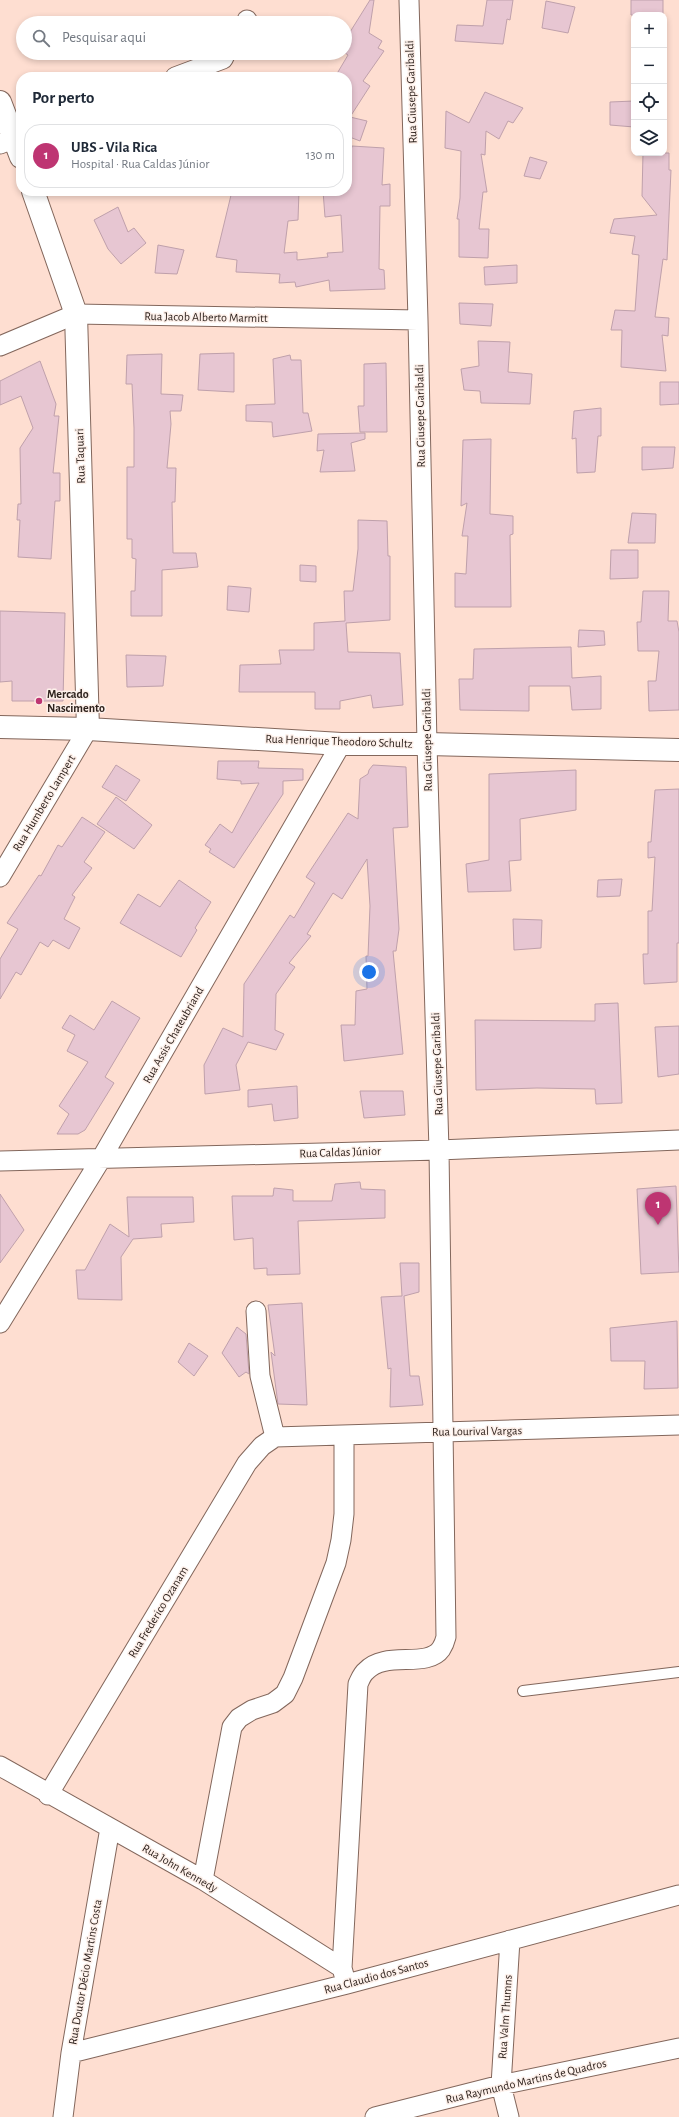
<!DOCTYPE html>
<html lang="pt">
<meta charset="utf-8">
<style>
:root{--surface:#fff;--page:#f2f2f3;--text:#1f2937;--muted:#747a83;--line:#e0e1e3;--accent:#be3572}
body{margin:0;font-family:"Alegreya Sans",sans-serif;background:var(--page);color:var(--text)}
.controls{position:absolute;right:12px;top:12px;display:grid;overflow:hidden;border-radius:8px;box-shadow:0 2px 6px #0003}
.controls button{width:36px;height:36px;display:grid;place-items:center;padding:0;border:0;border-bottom:1px solid var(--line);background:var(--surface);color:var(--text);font:20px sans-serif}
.you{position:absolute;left:369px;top:972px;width:14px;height:14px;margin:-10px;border:3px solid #fff;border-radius:50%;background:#1a73e8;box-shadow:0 0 0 6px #1a73e833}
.badge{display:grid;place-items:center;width:26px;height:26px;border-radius:50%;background:var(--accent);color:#fff;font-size:13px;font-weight:700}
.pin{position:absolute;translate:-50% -33px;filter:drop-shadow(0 1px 2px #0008)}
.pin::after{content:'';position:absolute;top:21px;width:14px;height:12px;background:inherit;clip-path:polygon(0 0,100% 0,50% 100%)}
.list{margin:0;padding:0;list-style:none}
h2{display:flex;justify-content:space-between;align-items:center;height:52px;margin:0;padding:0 16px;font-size:17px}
h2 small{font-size:13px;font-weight:400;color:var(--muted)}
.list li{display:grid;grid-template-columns:26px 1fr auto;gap:12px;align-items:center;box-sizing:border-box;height:64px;margin:0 8px 8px;padding:0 8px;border:1px solid var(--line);border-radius:16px}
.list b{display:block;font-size:15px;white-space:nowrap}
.list p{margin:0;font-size:13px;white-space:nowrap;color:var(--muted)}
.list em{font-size:13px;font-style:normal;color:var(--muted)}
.icon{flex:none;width:22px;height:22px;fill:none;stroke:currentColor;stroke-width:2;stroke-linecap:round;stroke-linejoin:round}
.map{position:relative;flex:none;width:679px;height:2117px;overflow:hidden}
.search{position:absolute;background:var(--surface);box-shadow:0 2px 6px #0003;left:16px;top:16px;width:336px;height:44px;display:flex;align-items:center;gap:10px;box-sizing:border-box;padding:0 14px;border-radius:22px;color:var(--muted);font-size:15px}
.panel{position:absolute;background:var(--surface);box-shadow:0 2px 6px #0003;left:16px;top:72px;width:336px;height:124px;border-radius:16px}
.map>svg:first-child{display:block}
.building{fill:#e7c6d2;stroke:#bfa0ab}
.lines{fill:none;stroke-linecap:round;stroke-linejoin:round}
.service-casing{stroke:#83675c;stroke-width:12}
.minor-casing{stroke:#83675c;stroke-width:21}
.tertiary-casing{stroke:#83675c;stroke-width:24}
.service{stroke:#fff;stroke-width:10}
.minor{stroke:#fff;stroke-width:19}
.tertiary{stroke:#fff;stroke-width:22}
.poi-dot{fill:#be3572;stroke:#fdf0ea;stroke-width:1.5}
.labels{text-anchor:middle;stroke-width:3;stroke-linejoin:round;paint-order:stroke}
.street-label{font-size:12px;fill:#2f231e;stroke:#fdf0ea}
.poi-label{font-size:12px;font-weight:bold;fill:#2f231e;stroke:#fdf0ea;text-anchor:start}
</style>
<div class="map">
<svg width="679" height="2117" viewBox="0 0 679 2117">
<rect width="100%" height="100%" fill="#feded1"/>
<path class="building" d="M 370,0 L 374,0 L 369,33 L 382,41 L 378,48 L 384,51 L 363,81 L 370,86 L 350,117 L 367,121 L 360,141 L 347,136 L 347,77 L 335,77 L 348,55 L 345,53 L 345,40 Z
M 487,0 L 513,0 L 510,20 L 507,19 L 503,44 L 455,41 L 457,25 L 483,26 Z
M 631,0 L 663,0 L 663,15 L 631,15 Z
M 546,1 L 575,7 L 568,33 L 542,28 Z
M 485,92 L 523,108 L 513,123 L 508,121 L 499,139 L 486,131 L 485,155 L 481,154 L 487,192 L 483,192 L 479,229 L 489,229 L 488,258 L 459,257 L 459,219 L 457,219 L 460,198 L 461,151 L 445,148 L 446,111 L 469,123 Z
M 634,101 L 634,127 L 610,125 L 610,102 Z
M 352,146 L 384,148 L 382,185 L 390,184 L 390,206 L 380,206 L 379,269 L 384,270 L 385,289 L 330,291 L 329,280 L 296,287 L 295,282 L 279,283 L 280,274 L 236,272 L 237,260 L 216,257 L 232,191 L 299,191 L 298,220 L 288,221 L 284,253 L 297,252 L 297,260 L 328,257 L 327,253 L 343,252 L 341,215 L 325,217 L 323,191 L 347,191 L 347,171 Z
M 643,153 L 669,153 L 669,170 L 671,170 L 667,260 L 663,259 L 655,317 L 669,318 L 668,336 L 662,335 L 666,371 L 621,367 L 622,330 L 611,330 L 615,310 L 635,311 L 639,255 L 632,254 L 635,236 L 610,233 L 614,219 L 657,215 L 642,196 Z
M 530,157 L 547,162 L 540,179 L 524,176 Z
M 118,207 L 128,232 L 134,228 L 146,243 L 121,264 L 108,249 L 94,220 Z
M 158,245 L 184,250 L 177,274 L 155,273 Z
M 517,265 L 517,283 L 485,285 L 484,267 Z
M 459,303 L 493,304 L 491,326 L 460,324 Z
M 478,341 L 510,342 L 508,372 L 532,374 L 530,404 L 481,403 L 480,391 L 464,390 L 461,369 L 479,366 Z
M 234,353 L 234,392 L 198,390 L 200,354 Z
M 162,354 L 161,394 L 183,395 L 181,411 L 170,411 L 171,424 L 167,468 L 176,468 L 175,502 L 172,502 L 173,553 L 196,553 L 198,567 L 162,570 L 162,616 L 131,616 L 131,591 L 135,591 L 136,559 L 132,558 L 132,539 L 127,539 L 127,467 L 134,467 L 134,428 L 132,384 L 126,384 L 127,355 Z
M 290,355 L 291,360 L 301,360 L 303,413 L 308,413 L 312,431 L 273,437 L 272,422 L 246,421 L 246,405 L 275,404 L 273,359 Z
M 40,361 L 56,404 L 54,416 L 59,416 L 53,473 L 60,473 L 60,501 L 55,501 L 51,559 L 18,557 L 20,520 L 17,520 L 18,504 L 21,504 L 20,448 L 33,428 L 21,396 L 0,405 L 0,381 Z
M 386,363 L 387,432 L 360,432 L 358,406 L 364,406 L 364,364 Z
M 660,382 L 679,382 L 679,404 L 660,405 Z
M 601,408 L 601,436 L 598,436 L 595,472 L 577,473 L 576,438 L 572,439 L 574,411 Z
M 365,433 L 365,439 L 351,443 L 355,471 L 320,472 L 324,450 L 317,451 L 318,434 Z
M 491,439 L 490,514 L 513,516 L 513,534 L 510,535 L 511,607 L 455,607 L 455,573 L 466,574 L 468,536 L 462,536 L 467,503 L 461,506 L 463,440 Z
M 642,447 L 675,447 L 673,468 L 642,470 Z
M 632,513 L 656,514 L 655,543 L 628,543 Z
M 358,520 L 387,521 L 388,556 L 390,556 L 390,620 L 346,623 L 348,652 L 400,653 L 403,705 L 373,708 L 371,695 L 340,701 L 340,709 L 315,709 L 315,692 L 239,692 L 240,665 L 281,664 L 279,650 L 314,650 L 314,623 L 345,621 L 344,591 L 353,591 L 358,549 Z
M 611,550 L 638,550 L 638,578 L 610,579 Z
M 300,565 L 316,566 L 316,582 L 300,581 Z
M 228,586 L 251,588 L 249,612 L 227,610 Z
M 643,591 L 669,591 L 668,621 L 677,621 L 679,632 L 679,710 L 649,711 L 648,681 L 656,681 L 659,651 L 638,651 L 637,622 L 641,622 Z
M 0,611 L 65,613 L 63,701 L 12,701 L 12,681 L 0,682 Z
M 579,630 L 604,631 L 605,645 L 578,647 Z
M 571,647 L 572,678 L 601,676 L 601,709 L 572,710 L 570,686 L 529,686 L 529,711 L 460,710 L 459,679 L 473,679 L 474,649 Z
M 126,655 L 166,656 L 163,686 L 127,687 Z
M 218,761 L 259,761 L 258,768 L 303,769 L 303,780 L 283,781 L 283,794 L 234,868 L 209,852 L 211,849 L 205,845 L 220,824 L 232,833 L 259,783 L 241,784 L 241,781 L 217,779 Z
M 116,765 L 140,780 L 126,801 L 102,787 Z
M 373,765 L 406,767 L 408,827 L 393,828 L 399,929 L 396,951 L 393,951 L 403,1054 L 344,1061 L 341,1025 L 355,1025 L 356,991 L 367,989 L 366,956 L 368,956 L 370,906 L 367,859 L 342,899 L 333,893 L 307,934 L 311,936 L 289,963 L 295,967 L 276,994 L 275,1030 L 284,1034 L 276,1050 L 248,1042 L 236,1065 L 240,1090 L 205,1094 L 204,1065 L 223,1028 L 243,1037 L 244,984 L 290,915 L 294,918 L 315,883 L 306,877 L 348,813 L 358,819 L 360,779 L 368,774 L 369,770 Z
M 576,770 L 576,810 L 520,819 L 521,860 L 509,861 L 511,891 L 468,892 L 466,864 L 489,860 L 489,774 Z
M 679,789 L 679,943 L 677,943 L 677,982 L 644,984 L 643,954 L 648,954 L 648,911 L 652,911 L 655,857 L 648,858 L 648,842 L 651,842 L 655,790 Z
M 116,797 L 152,825 L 134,849 L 97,824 Z
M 82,817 L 105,832 L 84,862 L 92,868 L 72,895 L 75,897 L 64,919 L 80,928 L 69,949 L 53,940 L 48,947 L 40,942 L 21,975 L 16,972 L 0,999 L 0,959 L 18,929 L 7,923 L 39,875 L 41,876 L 58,845 L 62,847 Z
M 622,879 L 620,896 L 597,897 L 598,880 Z
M 179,880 L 211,902 L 195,928 L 197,930 L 181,957 L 120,923 L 138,894 L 160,907 Z
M 513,919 L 542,920 L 541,948 L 514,950 Z
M 112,1001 L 140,1018 L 105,1077 L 114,1083 L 85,1130 L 78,1134 L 57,1134 L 69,1114 L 59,1106 L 88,1062 L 67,1051 L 75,1035 L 62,1028 L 70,1015 L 94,1030 Z
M 618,1003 L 622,1103 L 596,1104 L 595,1089 L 537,1088 L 476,1090 L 475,1020 L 595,1021 L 595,1004 Z
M 679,1026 L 679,1074 L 658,1077 L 655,1027 Z
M 297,1086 L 298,1118 L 274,1121 L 272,1104 L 248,1107 L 248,1090 Z
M 360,1091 L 403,1091 L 405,1115 L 364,1118 Z
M 360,1182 L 361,1189 L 385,1190 L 385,1218 L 298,1221 L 300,1274 L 267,1275 L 267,1268 L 254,1269 L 253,1238 L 234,1240 L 232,1196 L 273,1196 L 274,1188 L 293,1190 L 293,1201 L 332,1201 L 335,1184 Z
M 676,1186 L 679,1272 L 641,1274 L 637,1189 Z
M 0,1194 L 24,1230 L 0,1263 Z
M 127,1197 L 193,1197 L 194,1222 L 161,1224 L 162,1237 L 133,1239 L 121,1257 L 122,1300 L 78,1299 L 76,1270 L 85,1270 L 110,1224 L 129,1237 Z
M 400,1263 L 419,1263 L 419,1292 L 404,1296 L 410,1376 L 419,1376 L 423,1405 L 390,1407 L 391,1368 L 388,1369 L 381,1297 L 402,1296 Z
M 302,1303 L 307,1405 L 278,1404 L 271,1352 L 275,1356 L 268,1305 Z
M 677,1321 L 678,1388 L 644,1389 L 645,1361 L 611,1361 L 610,1328 Z
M 237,1327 L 246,1334 L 249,1374 L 246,1372 L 239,1377 L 222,1353 Z
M 189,1343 L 208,1356 L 194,1376 L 178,1362 Z"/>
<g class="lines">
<defs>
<path id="service" d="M 523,1691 L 679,1672"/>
<path id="minor" d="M 246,23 L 247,20
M 175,77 L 223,59 L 226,53
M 0,144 L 21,136
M 0,346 L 76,314 L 418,320
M 0,877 L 88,729
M 0,1161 L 439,1150 L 679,1140
M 256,1311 L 260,1376 L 275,1437
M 0,1323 L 101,1159 L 341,744
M 275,1437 L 679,1425
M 0,1766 L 203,1880 L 342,1968 L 345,1979
M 48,1795 L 247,1463 L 262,1446 L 275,1437
M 203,1880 L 232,1727 L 239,1718 L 252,1710 L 273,1703 L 285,1694 L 293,1678 L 336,1563 L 341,1540 L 344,1514 L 344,1435
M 342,1968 L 358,1684 C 360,1680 362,1674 366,1671 C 385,1650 427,1669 441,1649 C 443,1646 445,1641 446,1637 L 439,1150 L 427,744 L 418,320 L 409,0
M 71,2053 L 347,1984 L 679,1895
M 63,2117 L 71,2053 L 110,1828
M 375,2117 L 501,2085 L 679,2048
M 509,2117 L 501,2085 L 510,1940"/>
<path id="tertiary" d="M 0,102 L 21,157
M 33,191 L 76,314 L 88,729
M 0,727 L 88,729 L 341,744 L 427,744 L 679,750"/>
</defs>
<use href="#service" class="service-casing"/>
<use href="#minor" class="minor-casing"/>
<use href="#tertiary" class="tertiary-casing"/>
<use href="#service" class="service"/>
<use href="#minor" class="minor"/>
<use href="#tertiary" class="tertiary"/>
</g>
<circle class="poi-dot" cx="39" cy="701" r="4"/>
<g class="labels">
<g class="street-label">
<text transform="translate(411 92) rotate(-92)" y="4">Rua Giusepe Garibaldi</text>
<text transform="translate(206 317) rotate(1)" y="4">Rua Jacob Alberto Marmitt</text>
<text transform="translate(420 416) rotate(-91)" y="4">Rua Giusepe Garibaldi</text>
<text transform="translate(80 456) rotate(-92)" y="4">Rua Taquari</text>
<text transform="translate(427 740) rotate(-91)" y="4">Rua Giusepe Garibaldi</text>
<text transform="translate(339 741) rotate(2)" y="4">Rua Henrique Theodoro Schultz</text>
<text transform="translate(44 803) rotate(-59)" y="4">Rua Humberto Lampert</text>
<text transform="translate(173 1035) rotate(-60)" y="4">Rua Assis Chateubriand</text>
<text transform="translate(437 1064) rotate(-92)" y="4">Rua Giusepe Garibaldi</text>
<text transform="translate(340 1152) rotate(-2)" y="4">Rua Caldas Júnior</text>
<text transform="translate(477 1431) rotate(-1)" y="4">Rua Lourival Vargas</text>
<text transform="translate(158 1612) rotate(-59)" y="4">Rua Frederico Ozanam</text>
<text transform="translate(180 1868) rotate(30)" y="4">Rua John Kennedy</text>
<text transform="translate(85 1972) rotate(-80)" y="4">Rua Doutor Décio Martins Costa</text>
<text transform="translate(376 1976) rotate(-15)" y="4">Rua Claudio dos Santos</text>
<text transform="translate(505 2017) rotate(-86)" y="4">Rua Valm Thumns</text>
<text transform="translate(526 2081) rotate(-13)" y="4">Rua Raymundo Martins de Quadros</text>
</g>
<g class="poi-label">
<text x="47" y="698">Mercado<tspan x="47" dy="14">Nascimento</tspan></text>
</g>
</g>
</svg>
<div class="controls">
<button>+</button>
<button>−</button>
<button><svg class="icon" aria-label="locate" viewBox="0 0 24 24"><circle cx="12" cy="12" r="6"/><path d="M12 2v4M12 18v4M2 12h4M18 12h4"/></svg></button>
<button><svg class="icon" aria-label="layers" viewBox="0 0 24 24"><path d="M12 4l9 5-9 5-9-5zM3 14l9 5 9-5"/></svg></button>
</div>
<div class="you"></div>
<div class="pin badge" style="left:658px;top:1225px">1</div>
<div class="search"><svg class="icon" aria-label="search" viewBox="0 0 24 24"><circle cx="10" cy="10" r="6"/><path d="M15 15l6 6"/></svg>Pesquisar aqui</div>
<section class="panel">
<h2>Por perto<small></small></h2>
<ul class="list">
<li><span class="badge">1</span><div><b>UBS - Vila Rica</b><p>Hospital · Rua Caldas Júnior</p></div><em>130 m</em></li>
</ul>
</section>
</div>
